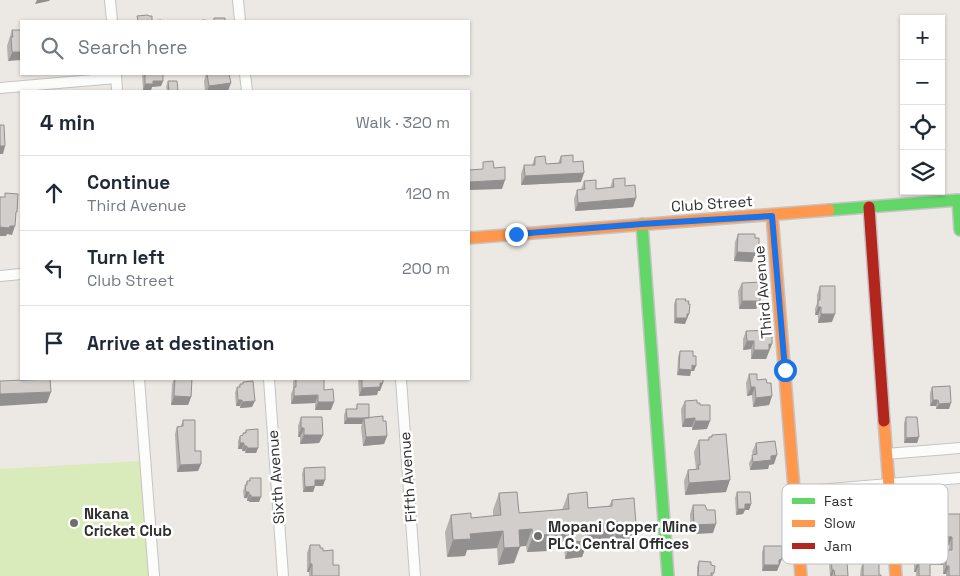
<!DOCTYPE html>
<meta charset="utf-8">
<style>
:root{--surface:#fff;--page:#f6f6f7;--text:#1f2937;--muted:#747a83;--line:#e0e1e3}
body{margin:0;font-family:"Space Grotesk",sans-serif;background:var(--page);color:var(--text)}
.controls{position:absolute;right:15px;top:15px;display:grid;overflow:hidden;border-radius:0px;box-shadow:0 1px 4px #0004}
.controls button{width:45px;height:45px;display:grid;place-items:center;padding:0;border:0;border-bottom:1px solid var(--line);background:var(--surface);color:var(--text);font:25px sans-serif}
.stop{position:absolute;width:15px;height:15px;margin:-11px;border:4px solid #1a73e8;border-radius:50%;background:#fff}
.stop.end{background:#1a73e8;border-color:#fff;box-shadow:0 1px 5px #0008}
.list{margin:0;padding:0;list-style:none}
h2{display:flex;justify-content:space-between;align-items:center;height:65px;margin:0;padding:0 20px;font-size:21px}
h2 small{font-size:16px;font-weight:400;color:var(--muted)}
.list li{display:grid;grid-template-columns:32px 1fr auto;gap:15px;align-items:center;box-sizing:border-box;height:75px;padding:0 20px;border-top:1px solid var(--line)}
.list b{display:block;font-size:19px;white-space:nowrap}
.list p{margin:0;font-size:16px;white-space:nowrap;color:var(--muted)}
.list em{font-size:16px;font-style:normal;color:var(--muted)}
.icon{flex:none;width:28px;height:28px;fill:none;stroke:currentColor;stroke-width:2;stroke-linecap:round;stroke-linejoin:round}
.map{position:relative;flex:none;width:960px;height:576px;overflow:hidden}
.search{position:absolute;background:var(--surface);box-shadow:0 1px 4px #0004;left:20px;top:20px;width:450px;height:55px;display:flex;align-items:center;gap:12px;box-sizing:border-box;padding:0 18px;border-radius:0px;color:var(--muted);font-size:19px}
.panel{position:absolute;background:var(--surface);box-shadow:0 1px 4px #0004;left:20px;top:90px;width:450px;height:290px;border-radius:0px}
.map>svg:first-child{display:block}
.pitch{fill:#d9eabb}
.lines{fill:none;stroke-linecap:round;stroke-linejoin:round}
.street-casing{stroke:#c5c4c5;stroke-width:12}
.fast-casing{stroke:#c5c4c5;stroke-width:14}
.slow-casing{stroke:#c5c4c5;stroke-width:14}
.jam-casing{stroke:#c5c4c5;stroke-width:14}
.street{stroke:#fcfcfb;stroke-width:10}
.fast{stroke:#63d668;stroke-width:11}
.slow{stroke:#ff974d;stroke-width:11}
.jam{stroke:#b3261e;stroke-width:11}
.wall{fill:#b4b1af;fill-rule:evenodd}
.shaded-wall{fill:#92908e}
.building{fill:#d1cecb;stroke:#92908e;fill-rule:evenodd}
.route{stroke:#1a73e8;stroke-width:6}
.poi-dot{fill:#706f6e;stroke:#fff;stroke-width:2}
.labels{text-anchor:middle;stroke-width:5;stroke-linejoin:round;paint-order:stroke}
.street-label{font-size:15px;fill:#2e2e2e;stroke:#fff}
.poi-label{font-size:15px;font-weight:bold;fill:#2e2e2e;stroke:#fff;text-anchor:start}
.key{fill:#fff;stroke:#c0c0c0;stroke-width:1}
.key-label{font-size:14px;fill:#2e2e2e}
</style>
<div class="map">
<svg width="960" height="576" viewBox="0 0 960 576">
<rect width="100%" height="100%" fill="#ece8e4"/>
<path class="pitch" d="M 142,461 L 152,576 L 0,576 L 0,469 Z"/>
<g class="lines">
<defs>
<path id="street" d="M 110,0 L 112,21
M 238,0 L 240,21
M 116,74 L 117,91
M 245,74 L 247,91
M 0,88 L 116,78
M 0,276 L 21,274
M 139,379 L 154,576
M 269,379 L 283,576
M 401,379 L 415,576
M 886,454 L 960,448
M 794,492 L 960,478"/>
<path id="fast" d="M 829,210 L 958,200 L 960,230
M 642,224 L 668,576"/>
<path id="slow" d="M 772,215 L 801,576
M 469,238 L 829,210
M 884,421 L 896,576"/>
<path id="jam" d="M 869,207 L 884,421"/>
</defs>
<use href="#street" class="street-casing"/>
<use href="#fast" class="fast-casing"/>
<use href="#slow" class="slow-casing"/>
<use href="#jam" class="jam-casing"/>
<use href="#street" class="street"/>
<use href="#fast" class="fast"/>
<use href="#slow" class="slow"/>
<use href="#jam" class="jam"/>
</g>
<path class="wall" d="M 12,30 L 21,30 L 8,61 L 7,46 Z
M 142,74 L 163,74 L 163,81 L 161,86 L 152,87 L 151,90 L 143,90 Z
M 206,74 L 229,74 L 228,91 L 205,91 L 204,81 Z
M 168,81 L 178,91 L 167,91 L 166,87 Z
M 561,156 L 573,162 L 581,182 L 521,185 L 521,174 L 524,165 L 532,165 L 535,157 L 546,164 L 558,163 Z
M 613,179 L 625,186 L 636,198 L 633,207 L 575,211 L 574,199 L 577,190 L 581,190 L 584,181 L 596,189 L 610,188 Z
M 738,234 L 756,256 L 754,256 L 752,262 L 734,261 L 735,242 Z
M 742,283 L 759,304 L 756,309 L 739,309 L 738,291 Z
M 820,286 L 832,322 L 818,323 L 818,315 L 815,315 L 815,309 L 817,303 L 817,295 Z
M 676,299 L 687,319 L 686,319 L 685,324 L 674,323 L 674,304 Z
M 746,331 L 772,344 L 766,359 L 751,359 L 751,349 L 743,350 L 743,339 Z
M 680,351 L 694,371 L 691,371 L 690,376 L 677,375 L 678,357 Z
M 749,374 L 757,380 L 767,383 L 772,396 L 769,405 L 753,407 L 752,395 L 747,396 L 746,383 Z
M 174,379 L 192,379 L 191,397 L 188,405 L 171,405 L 172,384 Z
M 294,379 L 324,379 L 324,390 L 331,410 L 315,410 L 315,403 L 291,404 L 291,394 L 293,389 L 293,383 Z
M 358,379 L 383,379 L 380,391 L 378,391 L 377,395 L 359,396 Z
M 243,382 L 252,407 L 240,408 L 240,406 L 236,406 L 235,393 L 237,387 L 239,387 L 240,384 L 242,384 Z
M 932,387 L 949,409 L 936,409 L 936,406 L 930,406 L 930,393 Z
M 685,401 L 697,403 L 707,429 L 692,430 L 692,427 L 682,427 L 681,409 Z
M 357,404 L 369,418 L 383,421 L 387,436 L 384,444 L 363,446 L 361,427 L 362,424 L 344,424 L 344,415 L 346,409 L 356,409 Z
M 301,417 L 323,435 L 319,443 L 300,444 L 300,437 L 298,437 L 298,426 Z
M 906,417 L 919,437 L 917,443 L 904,443 L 904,423 Z
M 183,420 L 201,464 L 198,471 L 177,472 L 175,434 L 177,427 L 181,426 Z
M 246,430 L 258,448 L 256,453 L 245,453 L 245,451 L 242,451 L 242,449 L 238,449 L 238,441 L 240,436 L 243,435 Z
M 712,435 L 726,492 L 685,495 L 684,481 L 688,470 L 696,469 L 694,452 L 699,440 L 708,440 L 709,437 L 711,437 Z
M 756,443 L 774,464 L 769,465 L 768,469 L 750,470 L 749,463 L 753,455 L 752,452 Z
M 304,468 L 323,486 L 315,486 L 313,492 L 303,492 L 302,474 Z
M 250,478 L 259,502 L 249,502 L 249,501 L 247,501 L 247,498 L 244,498 L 243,491 L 247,481 L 249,481 Z
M 912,490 L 925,497 L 934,514 L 960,514 L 960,576 L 946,576 L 946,574 L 943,574 L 943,565 L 930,565 L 930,576 L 916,576 L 916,572 L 914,572 L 914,559 L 909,559 L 909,551 L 912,544 L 909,498 ZM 935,545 L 949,545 L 949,550 L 935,550 Z
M 737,492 L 751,504 L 749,510 L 745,510 L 743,514 L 736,515 L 735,498 Z
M 867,492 L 883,504 L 881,511 L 875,511 L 875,523 L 882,539 L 880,546 L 875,546 L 875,562 L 879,575 L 881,576 L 860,576 L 861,568 L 863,561 L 863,548 L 859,548 L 858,542 L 860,537 L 859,512 L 844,512 L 843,517 L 845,561 L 848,576 L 830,576 L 828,550 L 826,550 L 825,541 L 827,535 L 827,525 L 812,525 L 812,514 L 814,507 L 833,507 L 833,504 L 835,497 L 866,495 Z
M 499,493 L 519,513 L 562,510 L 568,494 L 588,508 L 609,506 L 612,500 L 636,524 L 630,541 L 613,542 L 612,538 L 588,540 L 582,557 L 565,559 L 564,542 L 549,543 L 547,551 L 527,552 L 526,546 L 520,546 L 514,563 L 498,565 L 497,548 L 467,550 L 465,556 L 447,557 L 445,532 L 451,515 L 471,518 L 493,516 L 493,510 Z
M 693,505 L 713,533 L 691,534 L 690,514 Z
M 310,545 L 320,548 L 323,551 L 339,576 L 309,576 L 309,572 L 307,572 L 307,553 Z
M 764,546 L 780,565 L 779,565 L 777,571 L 762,571 L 762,552 Z
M 699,561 L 711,565 L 714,573 L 713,576 L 697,576 L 697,567 Z"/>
<path class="shaded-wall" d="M 37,0 L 50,0 L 49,1 L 35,4 Z
M 12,52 L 21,52 L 21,60 L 8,61 Z
M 153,81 L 163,81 L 161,86 L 152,87 L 151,90 L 143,90 L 145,84 Z
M 231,83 L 228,91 L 207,91 L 209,86 Z
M 0,146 L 5,146 L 3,154 L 0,154 Z
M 584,173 L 581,182 L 521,185 L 525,176 Z
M 505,180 L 502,189 L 469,190 L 469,182 Z
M 636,198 L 633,207 L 575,211 L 578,203 Z
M 10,226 L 15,226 L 12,235 L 7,234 L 6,236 L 0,236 L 0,227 Z
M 756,247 L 759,247 L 756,256 L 754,256 L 752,262 L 734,261 L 737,252 Z
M 760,295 L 762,295 L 756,309 L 739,309 L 742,301 Z
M 818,307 L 821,307 L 818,315 L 815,315 Z
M 687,314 L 689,314 L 685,324 L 674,323 L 676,318 Z
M 821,314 L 835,314 L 832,322 L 818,323 Z
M 747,341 L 754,341 L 751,349 L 743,350 Z
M 769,344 L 772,344 L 766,359 L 751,359 L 754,350 Z
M 692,365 L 696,366 L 694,371 L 691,371 L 690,376 L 677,375 L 679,369 Z
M 380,383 L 383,383 L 380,391 L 378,391 L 377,395 L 359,396 L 362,388 Z
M 751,387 L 755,387 L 752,395 L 747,396 Z
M 51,392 L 47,403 L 0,406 L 0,394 Z
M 318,395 L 315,403 L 291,404 L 294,396 Z
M 174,396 L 191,397 L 188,405 L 171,405 Z
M 772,396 L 769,405 L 753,407 L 756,398 Z
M 238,400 L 242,400 L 240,406 L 236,406 Z
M 933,400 L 938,400 L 936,406 L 930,406 Z
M 255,401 L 252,407 L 240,408 L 242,402 Z
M 318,402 L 334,402 L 331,410 L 315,410 Z
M 951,403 L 949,409 L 936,409 L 939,404 Z
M 347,418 L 364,418 L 362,424 L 344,424 Z
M 695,418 L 692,427 L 682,427 L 685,419 Z
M 695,421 L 710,421 L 707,429 L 692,430 Z
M 301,428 L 304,428 L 300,437 L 298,437 Z
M 304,435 L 323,435 L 319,443 L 300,444 Z
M 387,436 L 384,444 L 363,446 L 366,437 Z
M 919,437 L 917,443 L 904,443 L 906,438 Z
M 240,443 L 244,443 L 242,449 L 238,449 Z
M 244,446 L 247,446 L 245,451 L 242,451 Z
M 247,448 L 258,448 L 256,453 L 245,453 Z
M 777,455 L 774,464 L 769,465 L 768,469 L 750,470 L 753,462 L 771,456 Z
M 201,464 L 198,471 L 177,472 L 180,465 Z
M 315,480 L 325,480 L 323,486 L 313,486 Z
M 730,480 L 726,492 L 685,495 L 689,483 Z
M 315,486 L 313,492 L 303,492 L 305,487 Z
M 246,492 L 249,492 L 247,498 L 244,498 Z
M 249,495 L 251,495 L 249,501 L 247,501 Z
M 251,497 L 261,497 L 259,502 L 249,502 Z
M 745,504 L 751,504 L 749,510 L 745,510 L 743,514 L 736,515 L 738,509 Z
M 876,504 L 883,504 L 881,511 L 873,511 Z
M 844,505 L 862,505 L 859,512 L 842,512 Z
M 814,518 L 829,518 L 827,525 L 812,525 Z
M 618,522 L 612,538 L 580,541 L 586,524 Z
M 636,524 L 630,541 L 613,542 L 619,526 Z
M 716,524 L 713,533 L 691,534 L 694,525 Z
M 570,525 L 564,542 L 549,543 L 547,551 L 527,552 L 533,536 L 552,527 Z
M 532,529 L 526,546 L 513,547 L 519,530 Z
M 503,531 L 497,548 L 467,550 L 465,556 L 447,557 L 453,540 L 470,534 Z
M 935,536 L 952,537 L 949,545 L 932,545 Z
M 882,539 L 880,546 L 873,547 L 875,540 Z
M 588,541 L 582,557 L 565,559 L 571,542 Z
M 861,541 L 866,541 L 863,548 L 859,548 Z
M 828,543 L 830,543 L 828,550 L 826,550 Z
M 520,547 L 514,563 L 498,565 L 504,548 Z
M 912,550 L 917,550 L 914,559 L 909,559 Z
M 930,557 L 946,557 L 943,565 L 927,565 Z
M 782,559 L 777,571 L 762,571 L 764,565 Z
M 310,564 L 312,564 L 309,572 L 307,572 Z
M 917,564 L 919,564 L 916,572 L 914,572 Z
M 946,566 L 949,566 L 946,574 L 943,574 Z
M 832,570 L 834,570 L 832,576 L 830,576 Z"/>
<path class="building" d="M 148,15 L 149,16 L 152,16 L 152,21 L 161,20 L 161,21 L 138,21 L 137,16 Z
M 214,18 L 225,18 L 225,21 L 202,21 L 202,20 L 214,21 Z
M 12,30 L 21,30 L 21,52 L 12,52 L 11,37 L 13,37 Z
M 145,74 L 163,74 L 163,81 L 153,81 L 153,84 L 145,84 Z
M 207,74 L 229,74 L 231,83 L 209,86 Z
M 168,81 L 177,81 L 178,91 L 169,91 Z
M 0,125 L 4,125 L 5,146 L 0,146 Z
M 573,155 L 573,162 L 583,161 L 584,173 L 525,176 L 524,165 L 535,165 L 535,157 L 545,156 L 546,164 L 561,163 L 561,156 Z
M 493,161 L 494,168 L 505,167 L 505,180 L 469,182 L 469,170 L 483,169 L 483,162 Z
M 625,178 L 625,186 L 635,185 L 636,198 L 578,203 L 577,190 L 585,189 L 584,181 L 596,180 L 596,189 L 614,187 L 613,179 Z
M 5,193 L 18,194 L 17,212 L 16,212 L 15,226 L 10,226 L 9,228 L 0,227 L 0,197 L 5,197 Z
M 738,234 L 755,234 L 755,238 L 759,238 L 759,247 L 756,247 L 755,253 L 737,252 Z
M 762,282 L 762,295 L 760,295 L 760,301 L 742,301 L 742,283 Z
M 820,286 L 835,286 L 835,314 L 821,314 L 821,307 L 818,307 L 818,300 L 820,300 Z
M 676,299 L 686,299 L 685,301 L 689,301 L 688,304 L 690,304 L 689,314 L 687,314 L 687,318 L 676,318 Z
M 772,330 L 772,344 L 769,344 L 769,350 L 754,350 L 754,341 L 747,341 L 746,331 Z
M 680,351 L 693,351 L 693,356 L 696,356 L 696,366 L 692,365 L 692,370 L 679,369 Z
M 749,374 L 757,374 L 757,380 L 766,379 L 767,383 L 771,383 L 772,396 L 756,398 L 755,387 L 751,387 Z
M 50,379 L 51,392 L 0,394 L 0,381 Z
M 175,379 L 192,379 L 191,397 L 174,396 Z
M 296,379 L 324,379 L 324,390 L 333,389 L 334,402 L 318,402 L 318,395 L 294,396 L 294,387 L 296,387 Z
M 362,379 L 383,379 L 383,383 L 380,383 L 380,387 L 362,388 Z
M 253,381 L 255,401 L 242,402 L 242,400 L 238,400 L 237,387 L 240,387 L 240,384 L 243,384 L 243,382 Z
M 950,386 L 951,403 L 939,404 L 938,400 L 933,400 L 932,387 Z
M 697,400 L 697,403 L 700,403 L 700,405 L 710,405 L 710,421 L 695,421 L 695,418 L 685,419 L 685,401 Z
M 357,404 L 369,404 L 369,418 L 347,418 L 346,409 L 357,409 Z
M 383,416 L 383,421 L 386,421 L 387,436 L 366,437 L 364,418 Z
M 301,417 L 322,417 L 323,435 L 304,435 L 304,428 L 301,428 Z
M 906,417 L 917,417 L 919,437 L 906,438 Z
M 183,420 L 195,420 L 195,451 L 201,451 L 201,464 L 180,465 L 177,427 L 183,426 Z
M 258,429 L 258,448 L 247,448 L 247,446 L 244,446 L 244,443 L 240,443 L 240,436 L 243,435 L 243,433 L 246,433 L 246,430 Z
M 726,434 L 730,480 L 689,483 L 688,470 L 699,469 L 698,465 L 700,465 L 699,440 L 709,440 L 709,437 L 712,437 L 712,435 Z
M 775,441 L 777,455 L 771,456 L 771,460 L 753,462 L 752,455 L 757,454 L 756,443 Z
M 325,467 L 325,480 L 315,480 L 315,486 L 305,487 L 304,468 Z
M 250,478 L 261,478 L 261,497 L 251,497 L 251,495 L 249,495 L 249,492 L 246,492 L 245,485 L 247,485 L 247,481 L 250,481 Z
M 924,489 L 925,497 L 931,496 L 932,501 L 933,501 L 934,514 L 960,514 L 960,576 L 949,576 L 949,566 L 946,566 L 946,557 L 930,557 L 930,576 L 919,576 L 919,564 L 917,564 L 917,550 L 912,550 L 912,543 L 915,543 L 912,490 ZM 935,536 L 952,537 L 952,550 L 935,550 Z
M 517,492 L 519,513 L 569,509 L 568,494 L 587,492 L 588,508 L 612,506 L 612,500 L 634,498 L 636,524 L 619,526 L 618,522 L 586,524 L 588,541 L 571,542 L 570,525 L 552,527 L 553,534 L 533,536 L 532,529 L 519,530 L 520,547 L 504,548 L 503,531 L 470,534 L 471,539 L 453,540 L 451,515 L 471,513 L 471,518 L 501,515 L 499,493 Z
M 737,492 L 750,492 L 751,504 L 745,504 L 745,509 L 738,509 Z
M 867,492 L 883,493 L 883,504 L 876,504 L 875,523 L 881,522 L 882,539 L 875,540 L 875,562 L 879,562 L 879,575 L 881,575 L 881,576 L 863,576 L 863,561 L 866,561 L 866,541 L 861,541 L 861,535 L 863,535 L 862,505 L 844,505 L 844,513 L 843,513 L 845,561 L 847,561 L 848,576 L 835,576 L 834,570 L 832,570 L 830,543 L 828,543 L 828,534 L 830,534 L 829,518 L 814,518 L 814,507 L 836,507 L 835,497 L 852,496 L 852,495 L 867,495 Z
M 693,505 L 705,505 L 707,510 L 715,510 L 716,524 L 694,525 Z
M 310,545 L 320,545 L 320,548 L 323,548 L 323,551 L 333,550 L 333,565 L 339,565 L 339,576 L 312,576 L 312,564 L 310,564 Z
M 764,546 L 782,546 L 782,559 L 779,560 L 779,565 L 764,565 Z
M 699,561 L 711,562 L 711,565 L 715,566 L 714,573 L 711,573 L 711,576 L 698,576 Z"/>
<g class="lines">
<path class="route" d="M 516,234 L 642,224 L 772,216 L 785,370"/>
</g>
<g class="poi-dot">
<circle cx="74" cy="523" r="5"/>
<circle cx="538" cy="536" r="5"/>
</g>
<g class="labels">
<g class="street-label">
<text transform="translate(712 204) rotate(-4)" y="5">Club Street</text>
<text transform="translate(763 292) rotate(-95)" y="5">Third Avenue</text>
<text transform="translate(276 477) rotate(-94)" y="5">Sixth Avenue</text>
<text transform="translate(408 477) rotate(-94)" y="5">Fifth Avenue</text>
</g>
<g class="poi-label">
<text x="84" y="519">Nkana<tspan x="84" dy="17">Cricket Club</tspan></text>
<text x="548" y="532">Mopani Copper Mine<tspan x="548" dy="17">PLC. Central Offices</tspan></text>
</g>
</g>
<rect x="782" y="484" width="166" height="80" rx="8" class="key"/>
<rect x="792" y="498" width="23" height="6" fill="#63d668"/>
<rect x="792" y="520" width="23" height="7" fill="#ff974d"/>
<rect x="792" y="543" width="23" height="6" fill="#b3261e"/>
<g class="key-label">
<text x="824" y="506">Fast</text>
<text x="824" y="528">Slow</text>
<text x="824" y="551">Jam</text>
</g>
</svg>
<div class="controls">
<button>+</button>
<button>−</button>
<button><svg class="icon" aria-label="locate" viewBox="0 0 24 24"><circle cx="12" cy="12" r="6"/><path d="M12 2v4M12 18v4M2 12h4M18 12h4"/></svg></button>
<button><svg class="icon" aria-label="layers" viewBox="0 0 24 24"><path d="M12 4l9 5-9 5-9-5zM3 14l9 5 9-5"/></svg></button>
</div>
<div class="stop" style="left:785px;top:370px"></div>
<div class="stop end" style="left:516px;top:234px"></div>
<div class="search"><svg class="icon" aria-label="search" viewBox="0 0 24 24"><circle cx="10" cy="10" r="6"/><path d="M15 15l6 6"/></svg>Search here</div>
<section class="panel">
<h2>4 min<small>Walk · 320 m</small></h2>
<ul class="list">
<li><svg class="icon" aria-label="ahead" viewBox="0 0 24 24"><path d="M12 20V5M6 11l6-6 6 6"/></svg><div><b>Continue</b><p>Third Avenue</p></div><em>120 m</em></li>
<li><svg class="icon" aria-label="left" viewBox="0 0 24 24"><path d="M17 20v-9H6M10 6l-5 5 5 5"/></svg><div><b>Turn left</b><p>Club Street</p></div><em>200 m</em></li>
<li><svg class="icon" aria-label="arrive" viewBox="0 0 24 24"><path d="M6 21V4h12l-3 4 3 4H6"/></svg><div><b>Arrive at destination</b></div></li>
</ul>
</section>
</div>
